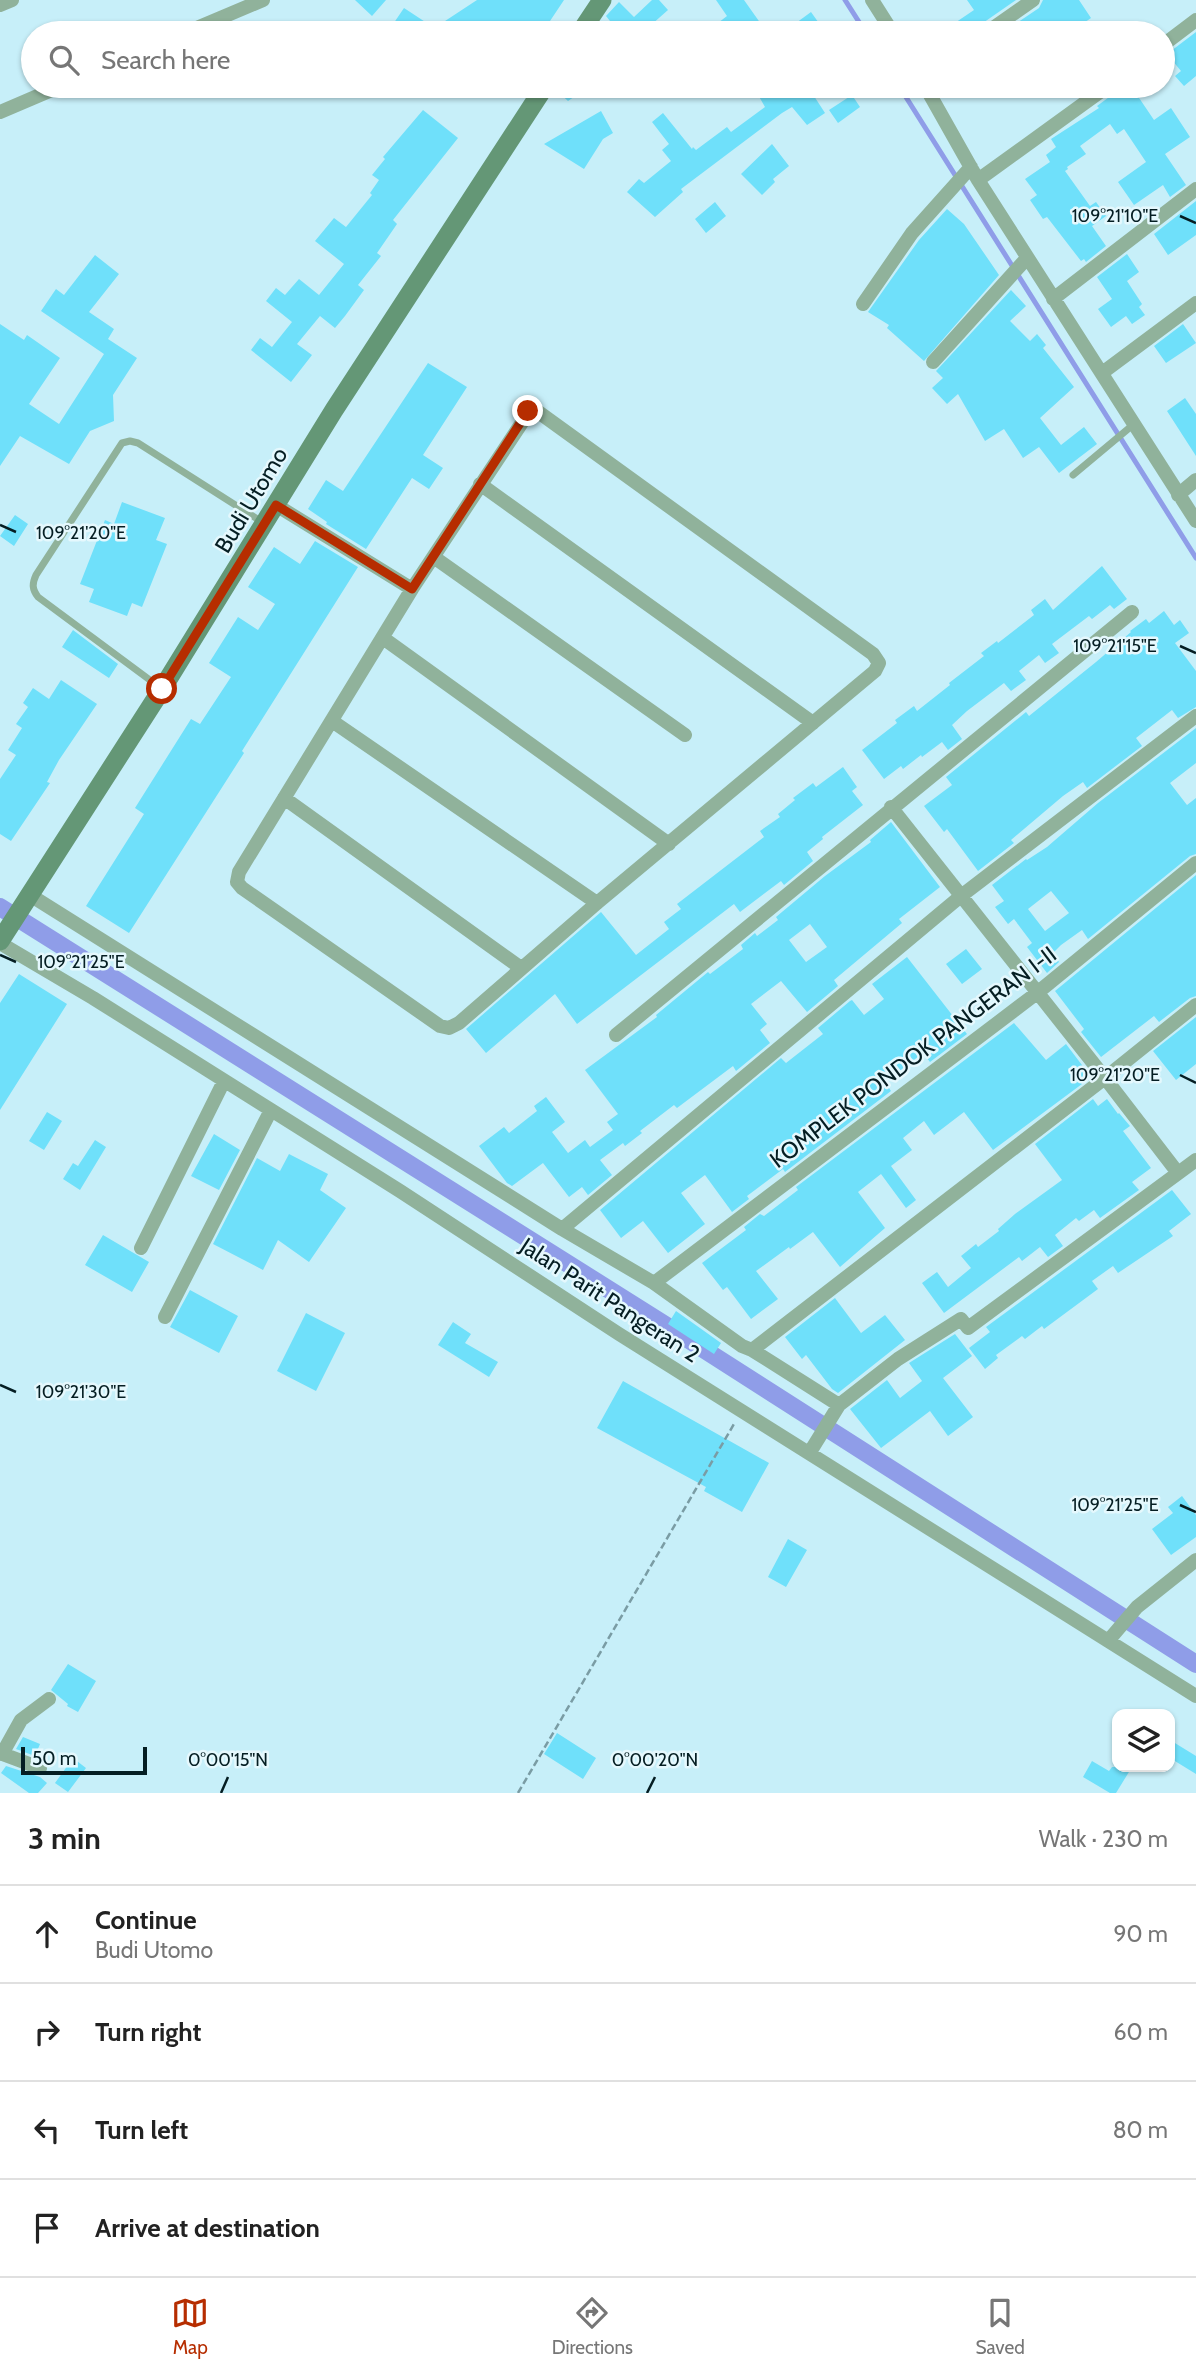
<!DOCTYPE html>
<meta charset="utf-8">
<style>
:root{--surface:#fff;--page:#f2f2f2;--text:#222;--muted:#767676;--line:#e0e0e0;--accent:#b62d00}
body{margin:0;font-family:Cabin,sans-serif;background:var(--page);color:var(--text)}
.controls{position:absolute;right:21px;bottom:21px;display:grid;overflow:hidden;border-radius:14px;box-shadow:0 2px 5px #0004}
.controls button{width:63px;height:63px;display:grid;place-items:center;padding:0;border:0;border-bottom:2px solid var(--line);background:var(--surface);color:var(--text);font:35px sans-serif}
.scale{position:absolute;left:21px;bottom:18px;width:126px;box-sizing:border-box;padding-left:7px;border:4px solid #051e23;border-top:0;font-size:19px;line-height:24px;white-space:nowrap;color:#051e23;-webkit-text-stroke:5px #e5f8fd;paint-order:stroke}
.stop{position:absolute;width:21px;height:21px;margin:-16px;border:5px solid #b62d00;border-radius:50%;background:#fff}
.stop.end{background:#b62d00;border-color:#fff;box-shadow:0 2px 7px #0008}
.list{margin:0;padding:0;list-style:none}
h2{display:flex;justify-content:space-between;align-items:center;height:91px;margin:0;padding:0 28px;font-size:30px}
h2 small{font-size:23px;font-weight:400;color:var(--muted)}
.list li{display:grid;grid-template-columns:46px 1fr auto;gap:21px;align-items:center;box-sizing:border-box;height:98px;padding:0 28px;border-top:2px solid var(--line)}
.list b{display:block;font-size:26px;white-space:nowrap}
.list p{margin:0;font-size:23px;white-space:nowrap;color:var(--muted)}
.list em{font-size:23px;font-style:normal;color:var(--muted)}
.icon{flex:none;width:38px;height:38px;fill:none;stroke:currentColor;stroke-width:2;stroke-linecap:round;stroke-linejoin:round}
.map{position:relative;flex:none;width:1196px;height:1793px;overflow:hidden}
.search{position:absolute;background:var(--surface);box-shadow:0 2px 5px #0004;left:21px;right:21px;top:21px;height:77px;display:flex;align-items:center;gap:18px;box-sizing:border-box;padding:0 24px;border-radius:38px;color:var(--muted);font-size:26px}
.sheet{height:483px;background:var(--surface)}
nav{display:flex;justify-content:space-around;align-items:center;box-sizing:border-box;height:98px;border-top:2px solid var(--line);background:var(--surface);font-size:19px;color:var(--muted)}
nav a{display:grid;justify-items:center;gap:4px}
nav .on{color:var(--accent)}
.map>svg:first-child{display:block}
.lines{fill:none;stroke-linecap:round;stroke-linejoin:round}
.stream{stroke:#8f9de8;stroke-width:5}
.canal{stroke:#8f9de8;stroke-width:18}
.building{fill:#6fe0fa;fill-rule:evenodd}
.path{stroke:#7a9ca4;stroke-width:2.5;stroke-dasharray:7 3.5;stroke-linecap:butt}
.lane{stroke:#90b29b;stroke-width:7}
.street{stroke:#90b29b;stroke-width:14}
.secondary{stroke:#649776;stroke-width:19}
.route{stroke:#b62d00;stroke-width:9}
.ticks{fill:none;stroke:#051e23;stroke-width:2.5}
.labels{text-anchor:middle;stroke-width:5;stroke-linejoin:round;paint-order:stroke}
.street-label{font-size:23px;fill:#051e23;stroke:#e5f8fd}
.ticks-label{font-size:18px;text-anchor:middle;fill:#051e23;stroke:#e5f8fd;stroke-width:5;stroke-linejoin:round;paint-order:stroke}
</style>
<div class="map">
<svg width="1196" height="1793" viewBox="0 0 1196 1793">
<rect width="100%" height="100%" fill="#c7eff9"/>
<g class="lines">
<path class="stream" d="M 845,0 L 866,33
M 899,86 L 1196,558"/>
<path class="canal" d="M 0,907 L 686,1338 L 1196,1664"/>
</g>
<path class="building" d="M 355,0 L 386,0 L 372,16 Z
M 477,0 L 564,0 L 542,33 L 448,33 L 442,23 Z
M 652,0 L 659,0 L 668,10 L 642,33 L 598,33 L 610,21 L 606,16 L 619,2 L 634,17 Z
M 716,0 L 744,0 L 761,24 L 749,33 L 705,33 L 727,16 Z
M 967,0 L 1016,0 L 980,25 L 976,33 L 940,33 L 974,10 Z
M 1043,0 L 1079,0 L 1091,18 L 1072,31 L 1071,28 L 1063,33 L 1002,33 L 1039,8 Z
M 404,8 L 442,33 L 387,33 Z
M 811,12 L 826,33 L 803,33 L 796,23 Z
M 1196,32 L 1196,76 L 1184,86 L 1175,76 L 1181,71 L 1167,54 Z
M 557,86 L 590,86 L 568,101 L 556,90 Z
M 753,86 L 802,86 L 811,98 L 814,96 L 825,113 L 807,125 L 792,107 L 782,113 L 681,189 L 683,192 L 655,217 L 627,192 L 639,179 L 644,183 L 671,161 L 662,150 L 669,144 L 652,122 L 663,113 L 692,149 L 693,147 L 696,150 L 727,127 L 731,132 L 765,107 Z
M 1124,86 L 1131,86 L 1154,120 L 1171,108 L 1190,137 L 1165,154 L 1186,185 L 1170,197 L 1163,185 L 1134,205 L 1118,182 L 1146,162 L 1124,129 L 1117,134 L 1110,124 L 1080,146 L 1086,154 L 1067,167 L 1068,169 L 1065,171 L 1090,206 L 1096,202 L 1106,216 L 1092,226 L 1106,246 L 1086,262 L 1084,259 L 1081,261 L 1047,217 L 1043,219 L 1030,200 L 1037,195 L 1025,179 L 1050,162 L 1046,155 L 1056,147 L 1051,139 L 1099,108 L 1097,106 Z
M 852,95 L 860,107 L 838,123 L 829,110 Z
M 423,110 L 458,138 L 393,220 L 397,224 L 377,253 L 381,256 L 358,285 L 364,290 L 345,316 L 335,328 L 320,316 L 297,344 L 312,355 L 291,382 L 251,350 L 260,338 L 272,347 L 292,322 L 266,301 L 276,288 L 285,295 L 299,279 L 319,295 L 344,264 L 315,241 L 334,218 L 346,227 L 372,195 L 370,193 L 379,180 L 372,175 L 385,159 L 383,157 Z
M 601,111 L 613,133 L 603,139 L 584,169 L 544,144 Z
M 772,144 L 789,166 L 773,179 L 775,182 L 762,195 L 741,174 Z
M 1196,201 L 1196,235 L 1168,255 L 1154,234 Z
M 715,202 L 726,216 L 706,233 L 695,219 Z
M 947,209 L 964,224 L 999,275 L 924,361 L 887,328 L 889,325 L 868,312 L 919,240 Z
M 1127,254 L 1139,272 L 1127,281 L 1142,304 L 1139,307 L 1145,315 L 1132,324 L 1126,316 L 1111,327 L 1098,309 L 1112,299 L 1097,277 Z
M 95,255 L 119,274 L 89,312 L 114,329 L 108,339 L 137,358 L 113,395 L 114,421 L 90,431 L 69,464 L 20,436 L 0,466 L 0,324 L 24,340 L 27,335 L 60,358 L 29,404 L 59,424 L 104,354 L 41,311 L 56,289 L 64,295 Z
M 1011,290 L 1026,306 L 1010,321 L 1030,341 L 1037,334 L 1046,345 L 1043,348 L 1074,387 L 1040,418 L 1061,445 L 1084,427 L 1097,444 L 1059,473 L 1039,447 L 1023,458 L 1004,429 L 985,441 L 958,394 L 947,404 L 932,388 L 943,378 L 936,371 Z
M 1183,324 L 1196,343 L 1166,363 L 1154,346 Z
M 428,363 L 467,387 L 423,455 L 443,468 L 429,489 L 412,478 L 366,549 L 326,524 L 327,522 L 308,509 L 326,480 L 343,491 Z
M 1185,398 L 1196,414 L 1196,456 L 1167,411 Z
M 122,502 L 165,518 L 156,540 L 167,544 L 142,607 L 132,603 L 127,616 L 89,602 L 94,589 L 80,584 L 105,520 L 114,524 Z
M 15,515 L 28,524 L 14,546 L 0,536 Z
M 315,541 L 358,567 L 242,751 L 244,753 L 129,933 L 86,906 L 144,814 L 135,808 L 191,719 L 200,724 L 231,677 L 209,663 L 238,617 L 258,630 L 275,604 L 248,587 L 274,547 L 300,564 Z
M 1102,566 L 1127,599 L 1114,609 L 1110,605 L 1092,619 L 1089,616 L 1052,644 L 1059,653 L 1045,663 L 1039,655 L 1019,671 L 1026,680 L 1011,691 L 1004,683 L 967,711 L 952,725 L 962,739 L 948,750 L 942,742 L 922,757 L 921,755 L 903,769 L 901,766 L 884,779 L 862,750 L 897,723 L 895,720 L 914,706 L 917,711 L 950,685 L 949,683 L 984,656 L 981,653 L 997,641 L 998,643 L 1034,615 L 1031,610 L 1045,599 L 1053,610 Z
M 1164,611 L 1174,625 L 1180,620 L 1189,633 L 1175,643 L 1196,671 L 1196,707 L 1178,718 L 1172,710 L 1136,738 L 1142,746 L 1087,788 L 1083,782 L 1063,796 L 1011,840 L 1014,843 L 978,871 L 947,829 L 944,832 L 924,806 L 952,785 L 946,777 L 1026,712 L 1029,716 L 1096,662 L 1131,632 L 1130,631 L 1146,619 L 1149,623 Z
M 73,630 L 118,664 L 109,678 L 62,647 Z
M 61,680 L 97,704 L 59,760 L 47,782 L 50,783 L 11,841 L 0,834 L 0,779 L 16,755 L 8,750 L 22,728 L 16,724 L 28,707 L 23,703 L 33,688 L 49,699 Z
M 1196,728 L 1196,763 L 1170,783 L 1187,805 L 1196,798 L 1196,854 L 1190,856 L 1088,939 L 1082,930 L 1061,945 L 1053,953 L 1059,962 L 1047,973 L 1027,947 L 1032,943 L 1014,919 L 1008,924 L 995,907 L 1004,901 L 992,885 L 1026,859 L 1027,860 L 1047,847 L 1098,803 ZM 1051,891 L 1069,913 L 1045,931 L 1028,909 Z
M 843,767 L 857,787 L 852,791 L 863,805 L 822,837 L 823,839 L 807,852 L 813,861 L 784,885 L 781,881 L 740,912 L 734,904 L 577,1024 L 555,994 L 486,1053 L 466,1029 L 601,912 L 636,955 L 669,929 L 664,922 L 681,909 L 677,904 L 764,837 L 760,831 L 780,817 L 778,814 L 795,800 L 793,798 L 813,783 L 816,787 Z
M 891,822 L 940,887 L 899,919 L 902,923 L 834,980 L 838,986 L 807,1012 L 781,981 L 751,1004 L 767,1024 L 760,1030 L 770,1043 L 736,1071 L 733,1066 L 677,1108 L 674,1105 L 640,1131 L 642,1133 L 625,1146 L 623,1143 L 600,1160 L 612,1175 L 588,1195 L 582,1187 L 569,1197 L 543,1163 L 512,1186 L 507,1183 L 479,1146 L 504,1127 L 509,1133 L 537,1111 L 534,1106 L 546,1097 L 565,1122 L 552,1132 L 568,1153 L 585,1140 L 590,1147 L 613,1130 L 607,1122 L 618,1114 L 585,1070 L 657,1017 L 656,1015 L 708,972 L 710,974 L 743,949 L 741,945 L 755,933 L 757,936 L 778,920 L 776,917 L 825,876 L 871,842 L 870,840 ZM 810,924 L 827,947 L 806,962 L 789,940 Z
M 1196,875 L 1196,996 L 1190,998 L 1159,1022 L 1154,1016 L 1101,1057 L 1081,1032 L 1084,1029 L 1055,991 Z
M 966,949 L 982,969 L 962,984 L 946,964 Z
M 907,957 L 967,1034 L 930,1062 L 923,1053 L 885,1082 L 891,1091 L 785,1172 L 783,1169 L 747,1196 L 749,1199 L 732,1212 L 705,1175 L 681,1193 L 705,1224 L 668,1253 L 643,1221 L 621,1238 L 600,1210 L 781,1058 L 786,1063 L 823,1034 L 818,1028 L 850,1001 L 852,1000 L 864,1015 L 884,999 L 872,984 Z
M 19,974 L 67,1004 L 0,1110 L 0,1003 Z
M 1196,1017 L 1196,1064 L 1176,1080 L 1153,1051 Z
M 1014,1023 L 1046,1060 L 1066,1044 L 1088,1073 L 1079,1080 L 1082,1084 L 993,1150 L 964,1112 L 934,1135 L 924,1121 L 903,1138 L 912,1150 L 891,1166 L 916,1200 L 906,1208 L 881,1174 L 858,1192 L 885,1228 L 840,1267 L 813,1232 L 790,1249 L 789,1247 L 756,1271 L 778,1299 L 751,1319 L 727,1287 L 723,1290 L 702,1263 L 746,1230 L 744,1227 L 760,1214 L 764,1216 L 798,1190 L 796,1187 Z
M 1093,1099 L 1098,1106 L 1107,1099 L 1118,1114 L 1119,1113 L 1130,1126 L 1123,1131 L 1151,1168 L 1132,1182 L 1139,1190 L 1100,1218 L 1094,1210 L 1079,1221 L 1076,1218 L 1055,1235 L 1063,1246 L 1048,1257 L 1040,1247 L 1022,1261 L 1019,1257 L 944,1313 L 922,1283 L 937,1272 L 948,1287 L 971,1268 L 961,1256 L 976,1244 L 978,1247 L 999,1231 L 998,1229 L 1015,1214 L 1062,1180 L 1035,1144 Z
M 47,1112 L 62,1121 L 44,1150 L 29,1141 Z
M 214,1134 L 240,1150 L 219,1190 L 191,1176 Z
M 95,1140 L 106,1147 L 80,1190 L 63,1179 L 73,1163 L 78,1166 Z
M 289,1154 L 328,1174 L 320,1190 L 346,1208 L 309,1262 L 278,1240 L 263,1270 L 213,1244 L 257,1158 L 280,1171 Z
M 1172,1190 L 1191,1214 L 1169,1231 L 1173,1236 L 1118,1273 L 1113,1266 L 1092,1281 L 1098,1289 L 1044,1329 L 1042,1326 L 1025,1339 L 1022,1336 L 996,1355 L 998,1358 L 985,1369 L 969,1348 L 990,1332 L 986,1327 Z
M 103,1235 L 149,1262 L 132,1292 L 85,1265 Z
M 190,1290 L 238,1316 L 219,1353 L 170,1327 Z
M 835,1298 L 861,1333 L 885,1315 L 905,1340 L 838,1393 L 832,1389 L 806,1355 L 802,1359 L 785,1337 Z
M 676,1311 L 721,1343 L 714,1354 L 668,1324 Z
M 306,1313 L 345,1333 L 316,1391 L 277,1371 Z
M 453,1322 L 471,1334 L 465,1343 L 498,1362 L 489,1377 L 438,1345 Z
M 955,1334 L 972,1356 L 943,1378 L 973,1417 L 948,1436 L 930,1411 L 881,1448 L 850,1409 L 887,1380 L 900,1398 L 922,1381 L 909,1363 Z
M 623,1381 L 769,1463 L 742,1512 L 704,1491 L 706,1487 L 597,1428 Z
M 1182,1496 L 1196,1515 L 1196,1537 L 1171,1555 L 1152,1529 L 1173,1513 L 1168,1507 Z
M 788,1539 L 807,1550 L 786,1587 L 768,1577 Z
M 68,1664 L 96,1681 L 78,1712 L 67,1706 L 68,1704 L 51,1690 Z
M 557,1733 L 596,1758 L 583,1779 L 544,1754 Z
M 23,1737 L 40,1744 L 35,1756 L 16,1749 Z
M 1170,1740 L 1196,1756 L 1196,1774 L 1170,1758 Z
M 73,1758 L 86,1768 L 68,1792 L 55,1783 Z
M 1092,1761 L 1109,1771 L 1112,1767 L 1132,1767 L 1116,1793 L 1110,1793 L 1083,1777 Z
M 6,1766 L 40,1777 L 47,1783 L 38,1793 L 29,1793 L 1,1773 Z"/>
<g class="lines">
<path class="path" d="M 518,1793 L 734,1424"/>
<path class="lane" d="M 1073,475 L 1134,424
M 162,689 L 38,597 C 32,589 32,584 36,575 L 122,443 L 130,441 L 138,443 L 262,522"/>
<path class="street" d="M 872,0 L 893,33
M 0,5 L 12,0
M 185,33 L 263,0
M 986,33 L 1033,0
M 1163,45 L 1196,20
M 925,86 L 978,180 L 1196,521
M 0,112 L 61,86
M 978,180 L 1108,86
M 1053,299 L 1196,189
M 863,304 L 912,233 L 971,167
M 933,362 L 1027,258
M 1102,373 L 1196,303
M 480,484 L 813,723
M 1178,495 L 1196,480
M 276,505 L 412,589 L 531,409 L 537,411 L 873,654 L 879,663 L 875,671 L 597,903 L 459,1023 L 449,1028 L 440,1026 L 242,888 L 237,882 L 239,872 L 412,589
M 435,558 L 685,735
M 383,638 L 669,844
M 332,721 L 597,903
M 284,798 L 521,968
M 891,807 L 1105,1078 L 1178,1173
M 30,895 L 562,1229 L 654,1283 L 742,1346 L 752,1350 L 1105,1078 L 1196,1005
M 0,943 L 93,998 L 400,1191 L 619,1334 L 1196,1696
M 616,1035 L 1132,612
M 562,1229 L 961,896 L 1196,716
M 141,1248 L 224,1081
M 654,1283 L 1037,993 L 1196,863
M 165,1317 L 271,1110
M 752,1350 L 839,1405 L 898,1359 L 961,1319 L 968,1328 L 1196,1160
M 810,1452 L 839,1405
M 1108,1641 L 1137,1607 L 1196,1560
M 0,1753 L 40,1768
M 2,1754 L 21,1720 L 49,1699"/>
<path class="secondary" d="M 580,33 L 602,0
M 0,941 L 162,689 L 334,410 L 545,86"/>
</g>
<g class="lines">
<path class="route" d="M 162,689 L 276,505 L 412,589 L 528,411"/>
</g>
<path class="ticks" d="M 1180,216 L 1196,223M 0,525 L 16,532M 1180,646 L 1196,653M 0,955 L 16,962M 1180,1075 L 1196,1083M 0,1385 L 16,1392M 1180,1505 L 1196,1512M 221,1793 L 228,1777M 647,1793 L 655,1777"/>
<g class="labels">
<g class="street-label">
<text transform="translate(251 500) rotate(-59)" y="8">Budi Utomo</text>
<text transform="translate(913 1057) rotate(-37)" y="8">KOMPLEK PONDOK PANGERAN I-II</text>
<text transform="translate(610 1300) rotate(33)" y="8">Jalan Parit Pangeran 2</text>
</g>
</g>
<g class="ticks-label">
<text x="1115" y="222">109°21'10"E</text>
<text x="81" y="539">109°21'20"E</text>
<text x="1115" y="652">109°21'15"E</text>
<text x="81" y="968">109°21'25"E</text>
<text x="1115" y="1081">109°21'20"E</text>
<text x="81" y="1398">109°21'30"E</text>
<text x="1115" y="1511">109°21'25"E</text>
<text x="655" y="1766">0°00'20"N</text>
<text x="228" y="1766">0°00'15"N</text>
</g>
</svg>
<div class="controls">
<button><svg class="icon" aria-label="layers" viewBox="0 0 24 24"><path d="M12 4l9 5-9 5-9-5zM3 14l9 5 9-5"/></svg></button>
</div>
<div class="scale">50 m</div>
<div class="stop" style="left:162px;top:689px"></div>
<div class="stop end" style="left:528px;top:411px"></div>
<div class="search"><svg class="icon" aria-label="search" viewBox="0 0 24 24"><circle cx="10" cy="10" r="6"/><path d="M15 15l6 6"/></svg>Search here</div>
</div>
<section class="sheet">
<h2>3 min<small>Walk · 230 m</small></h2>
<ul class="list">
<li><svg class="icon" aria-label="ahead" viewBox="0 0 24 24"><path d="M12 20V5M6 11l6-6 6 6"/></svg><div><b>Continue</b><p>Budi Utomo</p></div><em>90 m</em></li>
<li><svg class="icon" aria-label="right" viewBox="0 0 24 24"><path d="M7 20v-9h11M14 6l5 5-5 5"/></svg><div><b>Turn right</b></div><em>60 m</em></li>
<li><svg class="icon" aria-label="left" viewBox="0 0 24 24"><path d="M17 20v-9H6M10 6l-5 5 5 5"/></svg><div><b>Turn left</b></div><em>80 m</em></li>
<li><svg class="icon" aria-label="arrive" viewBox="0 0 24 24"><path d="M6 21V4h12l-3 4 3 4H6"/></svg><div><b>Arrive at destination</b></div></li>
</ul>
</section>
<nav>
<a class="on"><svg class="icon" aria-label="map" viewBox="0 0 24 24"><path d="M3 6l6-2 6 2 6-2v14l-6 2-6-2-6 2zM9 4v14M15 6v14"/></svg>Map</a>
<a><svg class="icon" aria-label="directions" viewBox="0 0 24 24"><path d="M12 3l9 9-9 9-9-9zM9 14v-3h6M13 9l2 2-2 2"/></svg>Directions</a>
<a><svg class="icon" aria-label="saved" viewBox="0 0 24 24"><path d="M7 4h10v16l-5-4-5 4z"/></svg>Saved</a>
</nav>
